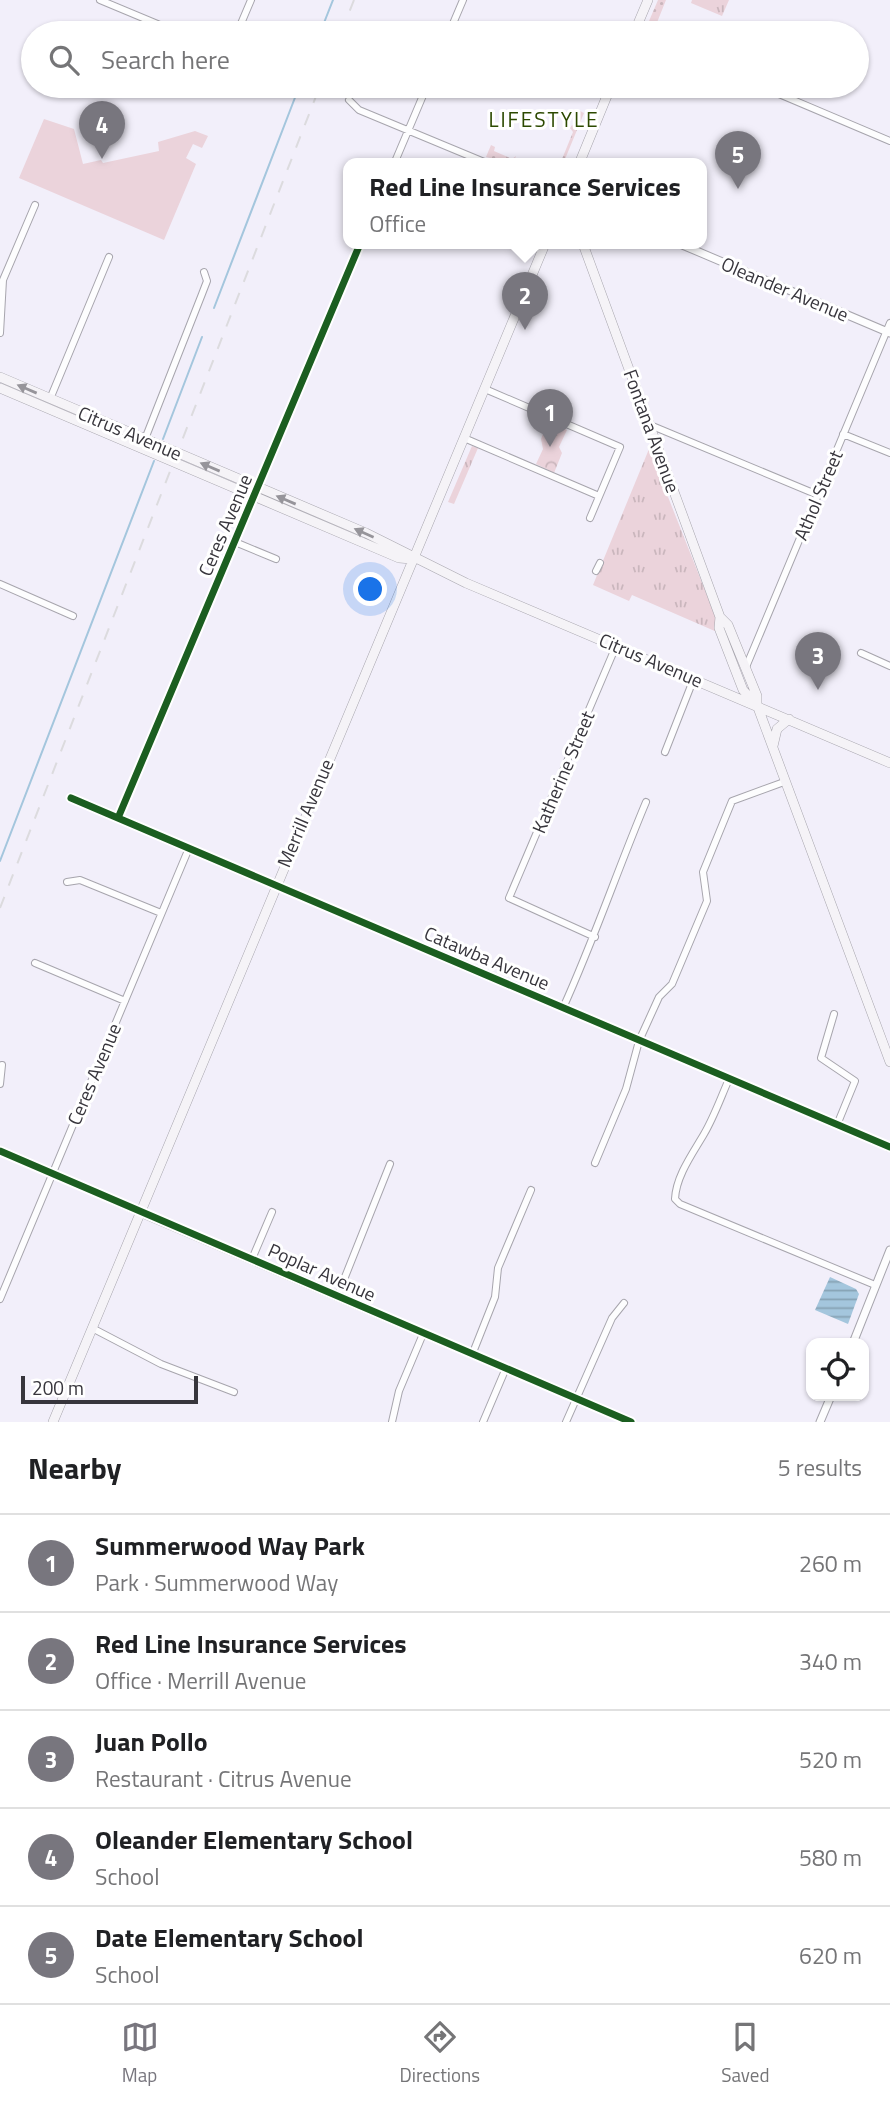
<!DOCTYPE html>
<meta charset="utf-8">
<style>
:root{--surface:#fff;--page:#f6f6f6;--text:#202124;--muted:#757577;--line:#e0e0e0;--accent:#78767e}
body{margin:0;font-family:"Titillium Web",sans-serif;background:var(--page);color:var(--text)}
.controls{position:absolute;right:21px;bottom:21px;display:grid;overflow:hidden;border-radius:14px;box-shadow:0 2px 5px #0004}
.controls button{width:63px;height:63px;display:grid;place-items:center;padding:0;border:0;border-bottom:2px solid var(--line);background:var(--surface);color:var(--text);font:35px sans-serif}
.scale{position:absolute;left:21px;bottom:18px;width:177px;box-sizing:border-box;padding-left:7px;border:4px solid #37353c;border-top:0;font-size:19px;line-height:24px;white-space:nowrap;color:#37353c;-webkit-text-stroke:5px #fff;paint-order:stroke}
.you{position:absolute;left:371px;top:590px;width:24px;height:24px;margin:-18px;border:5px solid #fff;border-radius:50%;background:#1a73e8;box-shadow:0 0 0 10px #1a73e833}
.badge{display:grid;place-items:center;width:46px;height:46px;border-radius:50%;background:var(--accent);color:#fff;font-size:23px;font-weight:700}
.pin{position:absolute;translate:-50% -58px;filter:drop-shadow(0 2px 4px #0008)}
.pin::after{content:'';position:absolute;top:37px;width:24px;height:21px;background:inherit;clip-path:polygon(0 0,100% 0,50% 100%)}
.popup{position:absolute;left:343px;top:158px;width:364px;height:91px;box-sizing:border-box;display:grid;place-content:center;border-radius:14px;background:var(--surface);filter:drop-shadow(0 2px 5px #0005);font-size:23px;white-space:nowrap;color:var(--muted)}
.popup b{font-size:26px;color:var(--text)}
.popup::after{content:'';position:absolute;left:50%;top:100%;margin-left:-14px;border:14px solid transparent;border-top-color:var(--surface)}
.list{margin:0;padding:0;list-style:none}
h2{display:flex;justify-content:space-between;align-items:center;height:91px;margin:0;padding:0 28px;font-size:30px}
h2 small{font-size:23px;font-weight:400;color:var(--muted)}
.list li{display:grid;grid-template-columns:46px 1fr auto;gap:21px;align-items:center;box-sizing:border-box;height:98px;padding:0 28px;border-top:2px solid var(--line)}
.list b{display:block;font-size:26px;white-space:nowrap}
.list p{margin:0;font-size:23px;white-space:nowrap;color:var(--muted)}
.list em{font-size:23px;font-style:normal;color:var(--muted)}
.icon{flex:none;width:38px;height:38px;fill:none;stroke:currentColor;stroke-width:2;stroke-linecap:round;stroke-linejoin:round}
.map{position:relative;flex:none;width:890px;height:1422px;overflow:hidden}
.search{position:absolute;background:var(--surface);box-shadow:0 2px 5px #0004;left:21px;right:21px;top:21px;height:77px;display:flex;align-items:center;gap:18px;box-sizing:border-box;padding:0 24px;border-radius:38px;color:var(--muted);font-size:26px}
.sheet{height:581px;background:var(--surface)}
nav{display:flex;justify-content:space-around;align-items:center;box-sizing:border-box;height:98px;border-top:2px solid var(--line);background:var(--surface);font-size:19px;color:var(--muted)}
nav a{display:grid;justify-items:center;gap:4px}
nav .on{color:var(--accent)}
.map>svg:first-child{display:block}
.grass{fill:url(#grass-tufts)}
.park{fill:url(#park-crowns)}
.garden{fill:url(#garden-dots)}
.pitch{fill:#ebd3db}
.water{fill:url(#water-rules)}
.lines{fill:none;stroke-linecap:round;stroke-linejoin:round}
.stream{stroke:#a4c6dd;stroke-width:2}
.minor-casing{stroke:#a7a5ad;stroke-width:8}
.tertiary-casing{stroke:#a7a5ad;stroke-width:9}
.secondary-casing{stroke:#a7a5ad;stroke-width:10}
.minor{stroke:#fdfdfe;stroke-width:6}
.tertiary{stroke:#fdfdfe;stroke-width:7}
.secondary{stroke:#f5f3f7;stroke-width:9}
.rail{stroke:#dcdbde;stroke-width:2;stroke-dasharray:12 12;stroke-linecap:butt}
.cycleway-casing{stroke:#fff;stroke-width:11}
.cycleway{stroke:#1b5e20;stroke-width:7}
.oneway{fill:#96949a}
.labels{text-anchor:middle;stroke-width:6;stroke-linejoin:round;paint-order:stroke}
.street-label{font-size:19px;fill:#37353c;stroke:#fff}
.neighbourhood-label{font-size:21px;letter-spacing:2px;fill:#2c4900;stroke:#fff}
</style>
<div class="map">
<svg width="890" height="1422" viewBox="0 0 890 1422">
<defs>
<pattern id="grass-tufts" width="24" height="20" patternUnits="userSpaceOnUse" patternTransform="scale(1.75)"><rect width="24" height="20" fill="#ebd3db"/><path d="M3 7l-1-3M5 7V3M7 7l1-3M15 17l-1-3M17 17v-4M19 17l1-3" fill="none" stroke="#cab6bd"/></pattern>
<pattern id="park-crowns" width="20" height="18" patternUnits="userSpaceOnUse" patternTransform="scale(1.75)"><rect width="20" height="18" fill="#ebd3db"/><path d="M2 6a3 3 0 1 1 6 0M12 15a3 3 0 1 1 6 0" fill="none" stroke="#cab6bd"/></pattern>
<pattern id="garden-dots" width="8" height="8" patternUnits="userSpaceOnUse" patternTransform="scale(1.75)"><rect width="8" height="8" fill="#ebd3db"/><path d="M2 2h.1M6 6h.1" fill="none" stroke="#cab6bd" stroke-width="1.8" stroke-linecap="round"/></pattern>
<pattern id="water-rules" width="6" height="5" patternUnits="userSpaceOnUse" patternTransform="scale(1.75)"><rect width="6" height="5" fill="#a4c6dd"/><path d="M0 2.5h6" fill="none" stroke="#86a2b4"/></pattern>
</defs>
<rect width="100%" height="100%" fill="#f2effa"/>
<path class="grass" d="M 692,0 L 729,0 L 722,16 L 691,3 Z
M 472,446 L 478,448 L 454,504 L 448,502 Z
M 649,449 L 718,623 L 717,632 L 632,595 L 629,601 L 593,585 Z"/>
<path class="park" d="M 548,421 L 567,430 L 559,447 L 562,453 L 554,473 L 536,464 L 543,449 L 541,439 Z"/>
<path class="garden" d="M 658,0 L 666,0 L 654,30 L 659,33 L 648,33 L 650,30 L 646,28 Z
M 578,110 L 584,113 L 563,164 L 560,164 L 573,132 L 570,128 L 572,125 L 576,127 L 580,116 L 576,113 Z
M 491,145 L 495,147 L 494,151 L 512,159 L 516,156 L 513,164 L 486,157 Z"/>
<path class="pitch" d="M 44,119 L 74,129 L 83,164 L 101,160 L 103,163 L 159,151 L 158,142 L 195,131 L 208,136 L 202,148 L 193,144 L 186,158 L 196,164 L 164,240 L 19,178 Z"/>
<path class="water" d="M 830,1277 L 856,1289 L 859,1294 L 848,1324 L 815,1310 Z"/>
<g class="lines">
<path class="stream" d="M 320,33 L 333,0
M 214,308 L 296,95
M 163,439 L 202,337
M 0,861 L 154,461"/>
<defs>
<path id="minor" d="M 100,0 L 179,33
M 237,33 L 251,0
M 449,33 L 463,0
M 760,86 L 890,141
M 349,100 L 359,110 L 489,164
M 394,164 L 427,86
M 0,333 L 3,280 L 35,205
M 485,389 L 620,447 L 590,518
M 50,399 L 109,257
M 650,425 L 818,495
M 843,434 L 890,453
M 464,438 L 599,496
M 145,439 L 202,294 L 207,281 L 204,272
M 235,542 L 276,559
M 596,571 L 600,563
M 0,584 L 73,616
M 861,653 L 890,666
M 746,667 L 890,323
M 665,752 L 694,678
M 71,798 L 275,885
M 118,818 L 360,244
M 67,882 L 80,880 L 161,913
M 595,937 L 509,898 L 616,646
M 35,963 L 125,1001
M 563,1008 C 594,940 617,871 646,802
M 834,1014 L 821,1058 L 855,1081 L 837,1125
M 729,1079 C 721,1097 714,1117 704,1134 C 693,1153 676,1176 675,1199 L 680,1204 L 875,1285
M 0,1084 L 2,1065
M 0,1151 L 139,1212
M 595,1163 L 626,1089 L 639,1041 L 659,997 L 672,984 L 707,901 L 703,872 L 732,801 L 784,782
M 252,1259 L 272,1212
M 337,1297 L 390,1164
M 0,1299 L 189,848
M 92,1328 L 161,1364 L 234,1392
M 472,1355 L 495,1297 L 498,1268 L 531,1190
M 392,1422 L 399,1391 L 423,1334
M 483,1422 L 506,1368
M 566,1422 L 612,1318 L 624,1303"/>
<path id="tertiary" d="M 680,244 L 890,333
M 275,885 L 890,1147
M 139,1212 L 631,1422
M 853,1343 L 890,1250
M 820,1422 L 831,1396"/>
<path id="secondary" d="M 634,33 L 648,0
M 579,164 L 611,86
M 583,244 L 720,617 L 728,625 L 757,696 L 757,705 L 890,1062
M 0,377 L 366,533 L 466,583 L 890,763
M 0,388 L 399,558 L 412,559
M 720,617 L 719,628 L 743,690 L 756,704
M 773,746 L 777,729 L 789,719
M 889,1147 L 890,1146
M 53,1422 L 545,244"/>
</defs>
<use href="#minor" class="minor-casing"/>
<use href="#tertiary" class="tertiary-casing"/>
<use href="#secondary" class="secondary-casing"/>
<use href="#minor" class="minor"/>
<use href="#tertiary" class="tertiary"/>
<use href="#secondary" class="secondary"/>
<path class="rail" d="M 341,33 L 354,0
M 0,908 L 320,86"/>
<defs>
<path id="cycleway" d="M 71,798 L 890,1147
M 118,818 L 360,244
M 0,1151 L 631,1422"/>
</defs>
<use href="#cycleway" class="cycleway-casing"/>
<use href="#cycleway" class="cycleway"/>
</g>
<defs><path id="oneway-solid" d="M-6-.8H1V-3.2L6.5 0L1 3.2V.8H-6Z" transform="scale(1.75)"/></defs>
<g class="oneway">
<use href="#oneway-solid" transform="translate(27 389) rotate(-157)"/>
<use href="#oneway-solid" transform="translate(210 467) rotate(-157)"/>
<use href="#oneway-solid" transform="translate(286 500) rotate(-157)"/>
<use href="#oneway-solid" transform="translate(364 533) rotate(-156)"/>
</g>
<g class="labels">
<g class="street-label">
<text transform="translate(785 289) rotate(23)" y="7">Oleander Avenue</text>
<text transform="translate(652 431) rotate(70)" y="7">Fontana Avenue</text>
<text transform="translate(130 433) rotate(23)" y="7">Citrus Avenue</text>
<text transform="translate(818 495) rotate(-67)" y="7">Athol Street</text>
<text transform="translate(225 525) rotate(-67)" y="7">Ceres Avenue</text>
<text transform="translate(651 660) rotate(23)" y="7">Citrus Avenue</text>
<text transform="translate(563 772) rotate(-67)" y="7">Katherine Street</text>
<text transform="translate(305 813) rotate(-67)" y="7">Merrill Avenue</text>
<text transform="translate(487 958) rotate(23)" y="7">Catawba Avenue</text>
<text transform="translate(94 1074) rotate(-67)" y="7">Ceres Avenue</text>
<text transform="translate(322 1272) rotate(24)" y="7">Poplar Avenue</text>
</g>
<g class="neighbourhood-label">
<text x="544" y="127">LIFESTYLE</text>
</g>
</g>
</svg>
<div class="controls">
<button><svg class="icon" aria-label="locate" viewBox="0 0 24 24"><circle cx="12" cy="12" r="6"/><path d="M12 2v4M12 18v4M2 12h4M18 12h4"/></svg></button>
</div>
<div class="scale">200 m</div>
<div class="you"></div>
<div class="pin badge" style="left:550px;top:447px">1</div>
<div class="pin badge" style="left:525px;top:330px">2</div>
<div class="popup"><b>Red Line Insurance Services</b>Office</div>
<div class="pin badge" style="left:818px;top:690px">3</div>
<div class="pin badge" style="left:102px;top:159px">4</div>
<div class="pin badge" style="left:738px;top:189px">5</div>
<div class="search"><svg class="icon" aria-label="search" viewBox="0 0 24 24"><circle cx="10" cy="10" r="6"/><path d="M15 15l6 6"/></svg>Search here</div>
</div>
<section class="sheet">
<h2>Nearby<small>5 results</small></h2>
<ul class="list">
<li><span class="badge">1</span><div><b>Summerwood Way Park</b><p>Park · Summerwood Way</p></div><em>260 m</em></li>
<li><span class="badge">2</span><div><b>Red Line Insurance Services</b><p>Office · Merrill Avenue</p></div><em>340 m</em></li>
<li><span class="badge">3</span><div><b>Juan Pollo</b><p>Restaurant · Citrus Avenue</p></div><em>520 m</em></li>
<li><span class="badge">4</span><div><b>Oleander Elementary School</b><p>School</p></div><em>580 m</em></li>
<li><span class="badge">5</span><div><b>Date Elementary School</b><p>School</p></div><em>620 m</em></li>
</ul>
</section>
<nav>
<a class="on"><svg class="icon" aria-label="map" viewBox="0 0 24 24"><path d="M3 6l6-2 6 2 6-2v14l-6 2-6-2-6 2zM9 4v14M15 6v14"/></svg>Map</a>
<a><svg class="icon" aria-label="directions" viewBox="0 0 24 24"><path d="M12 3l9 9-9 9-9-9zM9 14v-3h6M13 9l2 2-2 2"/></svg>Directions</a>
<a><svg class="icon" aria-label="saved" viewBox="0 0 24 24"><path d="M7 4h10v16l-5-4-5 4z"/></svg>Saved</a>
</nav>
